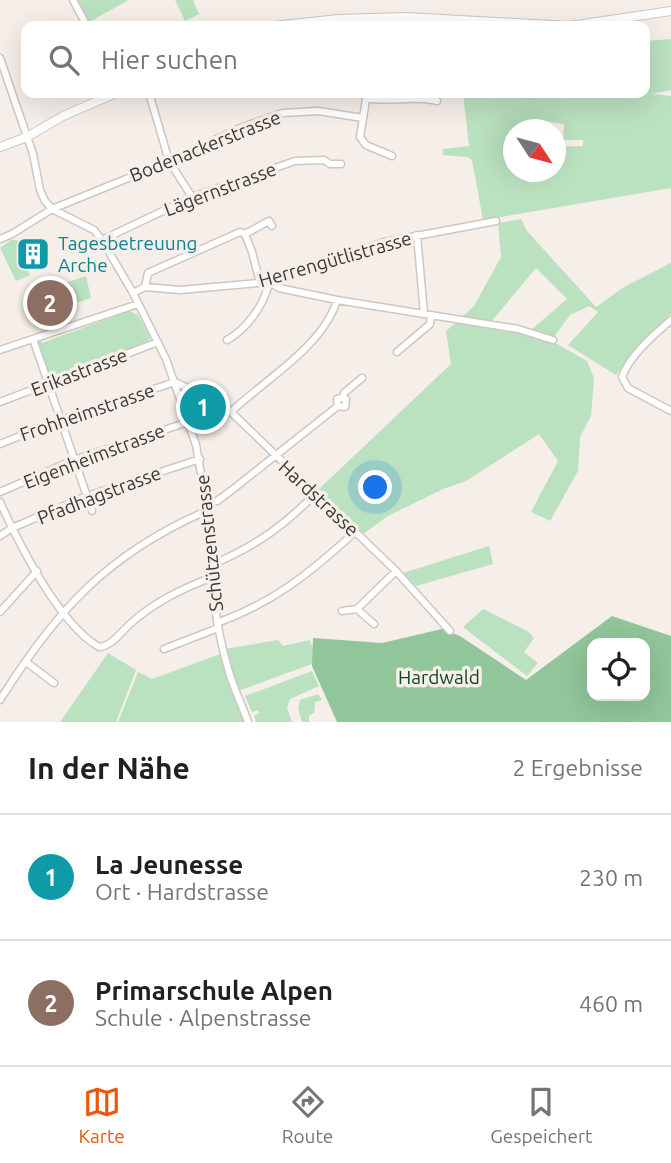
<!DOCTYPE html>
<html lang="de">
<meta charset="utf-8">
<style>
:root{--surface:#fff;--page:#f6f6f6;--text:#202124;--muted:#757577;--line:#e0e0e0;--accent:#ea580c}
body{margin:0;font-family:Ubuntu,sans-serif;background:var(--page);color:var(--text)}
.controls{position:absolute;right:21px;bottom:21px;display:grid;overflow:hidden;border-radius:14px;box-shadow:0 7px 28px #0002}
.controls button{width:63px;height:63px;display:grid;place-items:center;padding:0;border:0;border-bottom:2px solid var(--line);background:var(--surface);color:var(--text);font:35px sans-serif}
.compass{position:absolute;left:503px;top:119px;width:63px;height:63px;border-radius:50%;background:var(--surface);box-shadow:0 7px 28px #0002;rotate:126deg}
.you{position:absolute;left:376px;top:488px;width:24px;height:24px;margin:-18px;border:5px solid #fff;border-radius:50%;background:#1a73e8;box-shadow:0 0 0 10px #1a73e833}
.badge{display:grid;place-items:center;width:46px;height:46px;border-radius:50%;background:var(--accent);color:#fff;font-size:23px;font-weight:700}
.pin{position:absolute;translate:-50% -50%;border:4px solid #fff;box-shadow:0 2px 7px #0006}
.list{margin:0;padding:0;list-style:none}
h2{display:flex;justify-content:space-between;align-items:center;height:91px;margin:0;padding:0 28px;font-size:30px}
h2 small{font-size:23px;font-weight:400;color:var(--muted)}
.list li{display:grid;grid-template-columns:46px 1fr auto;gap:21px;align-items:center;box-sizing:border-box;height:126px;padding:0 28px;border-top:2px solid var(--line)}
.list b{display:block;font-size:26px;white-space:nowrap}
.list p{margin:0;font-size:23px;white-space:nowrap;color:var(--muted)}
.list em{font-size:23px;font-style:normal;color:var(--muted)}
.icon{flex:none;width:38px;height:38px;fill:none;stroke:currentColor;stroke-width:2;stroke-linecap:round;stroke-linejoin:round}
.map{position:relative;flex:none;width:671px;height:722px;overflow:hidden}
.search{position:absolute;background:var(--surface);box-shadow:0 7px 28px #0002;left:21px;right:21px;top:21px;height:77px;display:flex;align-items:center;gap:18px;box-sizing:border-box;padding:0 24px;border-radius:14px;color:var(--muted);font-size:26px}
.sheet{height:343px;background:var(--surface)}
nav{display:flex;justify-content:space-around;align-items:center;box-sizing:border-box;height:98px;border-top:2px solid var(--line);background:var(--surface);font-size:19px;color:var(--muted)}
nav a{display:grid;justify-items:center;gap:4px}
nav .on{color:var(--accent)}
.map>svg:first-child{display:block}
.green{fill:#bae1c0;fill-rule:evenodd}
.forest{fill:#91c59a;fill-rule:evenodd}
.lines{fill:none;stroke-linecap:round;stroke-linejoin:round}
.minor-casing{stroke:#cec7c1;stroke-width:9}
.tertiary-casing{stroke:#cec7c1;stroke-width:10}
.minor{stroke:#fff;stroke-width:6}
.tertiary{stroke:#fff;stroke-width:8}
.labels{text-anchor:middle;stroke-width:7;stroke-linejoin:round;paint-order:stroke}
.street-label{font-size:19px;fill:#3a3735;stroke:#f6eee8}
.culture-label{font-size:19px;fill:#0d838f;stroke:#f6eee8;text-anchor:start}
.park-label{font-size:19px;fill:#0c4820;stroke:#f6eee8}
</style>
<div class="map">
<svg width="671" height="722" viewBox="0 0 671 722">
<rect width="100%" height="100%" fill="#f6eee8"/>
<path class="green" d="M 77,0 L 129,0 L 89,22 Z
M 175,0 L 193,0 L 199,14 L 185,21 Z
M 671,39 L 671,90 L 652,94 L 671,96 L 671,188 L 483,220 L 472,160 L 467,157 L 443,155 L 443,149 L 469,146 L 463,93 L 645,93 L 645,41 ZM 541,121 L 564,124 L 563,140 L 583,140 L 583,146 L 556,147 L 556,172 L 514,172 L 514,130 L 540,129 Z
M 521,219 L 527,231 L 596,307 L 624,287 L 671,263 L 671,313 L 616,375 L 568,345 L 598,312 L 589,306 L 570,315 L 554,337 L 531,330 L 567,299 L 536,268 L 491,322 L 461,318 L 474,306 L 501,257 L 498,223 Z
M 11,240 L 17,240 L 20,248 L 25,250 L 28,259 L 22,262 L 30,275 L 16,281 L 0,248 Z
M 86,276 L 91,298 L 53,310 L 49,298 L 59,294 L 56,286 Z
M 129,311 L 138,315 L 150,337 L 148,343 L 50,380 L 36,340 L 40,339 L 42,343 Z
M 458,321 L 515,330 L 552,341 L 587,361 L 594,378 L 591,416 L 580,437 L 578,471 L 550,521 L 531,512 L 558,461 L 539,434 L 466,481 L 443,489 L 388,516 L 363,534 L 318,490 L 451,364 L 446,331 Z
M 489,546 L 493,564 L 416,586 L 403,573 Z
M 483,609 L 529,632 L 534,638 L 524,652 L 538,663 L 527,676 L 463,627 Z
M 278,640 L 283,646 L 310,640 L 317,662 L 238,691 L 225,649 Z
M 108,653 L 136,670 L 116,722 L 60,722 Z
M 220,654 L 246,722 L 118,722 L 138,672 L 152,679 Z
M 312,671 L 319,686 L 290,699 L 287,708 L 292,722 L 256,722 L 254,716 L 259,713 L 258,710 L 252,712 L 245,696 Z
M 318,694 L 322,700 L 315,702 L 314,713 L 309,716 L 309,722 L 302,722 L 298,708 L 300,700 Z"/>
<path class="forest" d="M 612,616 L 671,636 L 671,722 L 337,722 L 312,666 L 313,638 L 382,643 L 442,629 L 460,636 L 526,680 ZM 592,643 L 645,643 L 645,696 L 592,696 Z"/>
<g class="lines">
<defs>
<path id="minor" d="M 73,0 L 87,26
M 0,58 L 33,154 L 40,190 L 45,201 L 52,209 L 94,230 L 102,240 L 133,293 L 166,359 L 196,445 L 205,497 L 208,504 L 206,511 C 210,564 213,620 229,672 C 234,689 242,705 248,722
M 149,93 L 169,161 L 192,197
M 367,93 L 360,137 L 366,145 L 392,156
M 366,98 C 389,103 414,95 437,101
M 245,234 L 269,221 L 272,226
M 417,235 L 424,314
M 0,239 L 12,234 L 52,209 L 158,166 L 240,128 L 282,113 L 318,111 L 363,118
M 102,240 L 192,197 L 295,161 L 324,160 L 330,164 L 341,164
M 269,282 L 279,288 L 337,300 L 518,329 L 553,340
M 145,287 L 148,273 L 240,232 L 245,234 L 252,252 L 260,283
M 133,293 L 145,287 L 180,290 L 269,282 L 384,242 L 496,221
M 671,320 C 654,335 630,355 622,377 L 628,388 L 671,411
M 33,339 L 92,511
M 227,340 C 247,329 265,304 269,282
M 0,350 L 138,304
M 397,352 L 430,324 L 431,315
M 175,382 L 218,402 L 231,412 L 396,571 L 450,631
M 343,397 L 344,393 L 362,378
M 0,402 L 158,342
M 231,412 C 264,380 323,347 337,300
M 0,444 L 60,420 L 175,382
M 0,492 L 74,460 L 188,422
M 0,502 C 19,544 59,624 99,647 C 112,646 121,632 130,624 C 154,602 182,589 212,577
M 208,504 L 217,501 L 232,490 L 338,406 L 345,407 L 346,399 L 343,397 L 337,399 L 338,406
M 0,536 L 12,528 L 87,496 L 200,459
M 211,565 C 254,547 283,527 316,493
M 357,609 L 374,624
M 342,611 L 357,609 L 396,571
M 0,612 L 37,571
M 217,623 C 275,602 311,572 355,532
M 164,649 L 218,628
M 26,662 L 54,683
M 0,700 C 56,611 107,554 206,511"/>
<path id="tertiary" d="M 273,26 L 339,19 L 405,17 L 570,26 L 671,11
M 0,147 L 27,137 L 63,116 L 116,93"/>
</defs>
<use href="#minor" class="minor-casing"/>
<use href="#tertiary" class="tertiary-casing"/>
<use href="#minor" class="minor"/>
<use href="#tertiary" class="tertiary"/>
</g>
<defs>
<symbol id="building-square" viewBox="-11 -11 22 22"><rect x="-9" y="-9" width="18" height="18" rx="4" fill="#0f9aa8" stroke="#f6eee8"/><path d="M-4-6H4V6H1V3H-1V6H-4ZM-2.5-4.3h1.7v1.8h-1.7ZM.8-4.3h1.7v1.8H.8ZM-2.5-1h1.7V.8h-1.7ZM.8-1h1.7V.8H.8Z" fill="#fff"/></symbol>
</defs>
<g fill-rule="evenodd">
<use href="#building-square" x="14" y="235" width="38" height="38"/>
</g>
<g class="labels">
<g class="street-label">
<text transform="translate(205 146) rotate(-22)" y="7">Bodenackerstrasse</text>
<text transform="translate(220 189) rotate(-21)" y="7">Lägernstrasse</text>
<text transform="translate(335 259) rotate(-16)" y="7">Herrengütlistrasse</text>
<text transform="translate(79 372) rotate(-21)" y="7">Erikastrasse</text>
<text transform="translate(87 412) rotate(-19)" y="7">Frohheimstrasse</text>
<text transform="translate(94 456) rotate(-21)" y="7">Eigenheimstrasse</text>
<text transform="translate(99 495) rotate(-21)" y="7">Pfadhagstrasse</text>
<text transform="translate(319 498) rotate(43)" y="7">Hardstrasse</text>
<text transform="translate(209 543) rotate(-96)" y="7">Schützenstrasse</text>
</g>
<g class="culture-label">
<text x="58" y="250">Tagesbetreuung<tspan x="58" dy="22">Arche</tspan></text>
</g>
<g class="park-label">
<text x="439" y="684">Hardwald</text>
</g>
</g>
</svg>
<div class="controls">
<button><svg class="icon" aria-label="locate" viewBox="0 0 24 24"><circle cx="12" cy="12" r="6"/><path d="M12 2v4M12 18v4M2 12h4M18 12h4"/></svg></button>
</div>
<svg class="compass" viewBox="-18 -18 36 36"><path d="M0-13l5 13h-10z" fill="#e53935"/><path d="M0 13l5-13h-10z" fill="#757577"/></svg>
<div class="you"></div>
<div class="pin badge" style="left:203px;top:407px;background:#0f9aa8">1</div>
<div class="pin badge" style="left:50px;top:303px;background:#8d6e63">2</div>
<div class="search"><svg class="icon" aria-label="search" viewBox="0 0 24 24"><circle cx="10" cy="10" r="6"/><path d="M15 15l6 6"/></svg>Hier suchen</div>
</div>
<section class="sheet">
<h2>In der Nähe<small>2 Ergebnisse</small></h2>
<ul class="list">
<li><span class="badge" style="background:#0f9aa8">1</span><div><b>La Jeunesse</b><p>Ort · Hardstrasse</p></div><em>230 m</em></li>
<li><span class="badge" style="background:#8d6e63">2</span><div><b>Primarschule Alpen</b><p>Schule · Alpenstrasse</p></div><em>460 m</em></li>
</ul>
</section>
<nav>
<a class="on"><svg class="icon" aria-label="map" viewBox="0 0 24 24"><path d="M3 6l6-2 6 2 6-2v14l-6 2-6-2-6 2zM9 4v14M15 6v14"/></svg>Karte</a>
<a><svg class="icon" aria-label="directions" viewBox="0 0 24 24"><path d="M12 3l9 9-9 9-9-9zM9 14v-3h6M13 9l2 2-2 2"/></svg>Route</a>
<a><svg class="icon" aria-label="saved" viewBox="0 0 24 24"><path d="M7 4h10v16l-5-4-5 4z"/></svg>Gespeichert</a>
</nav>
